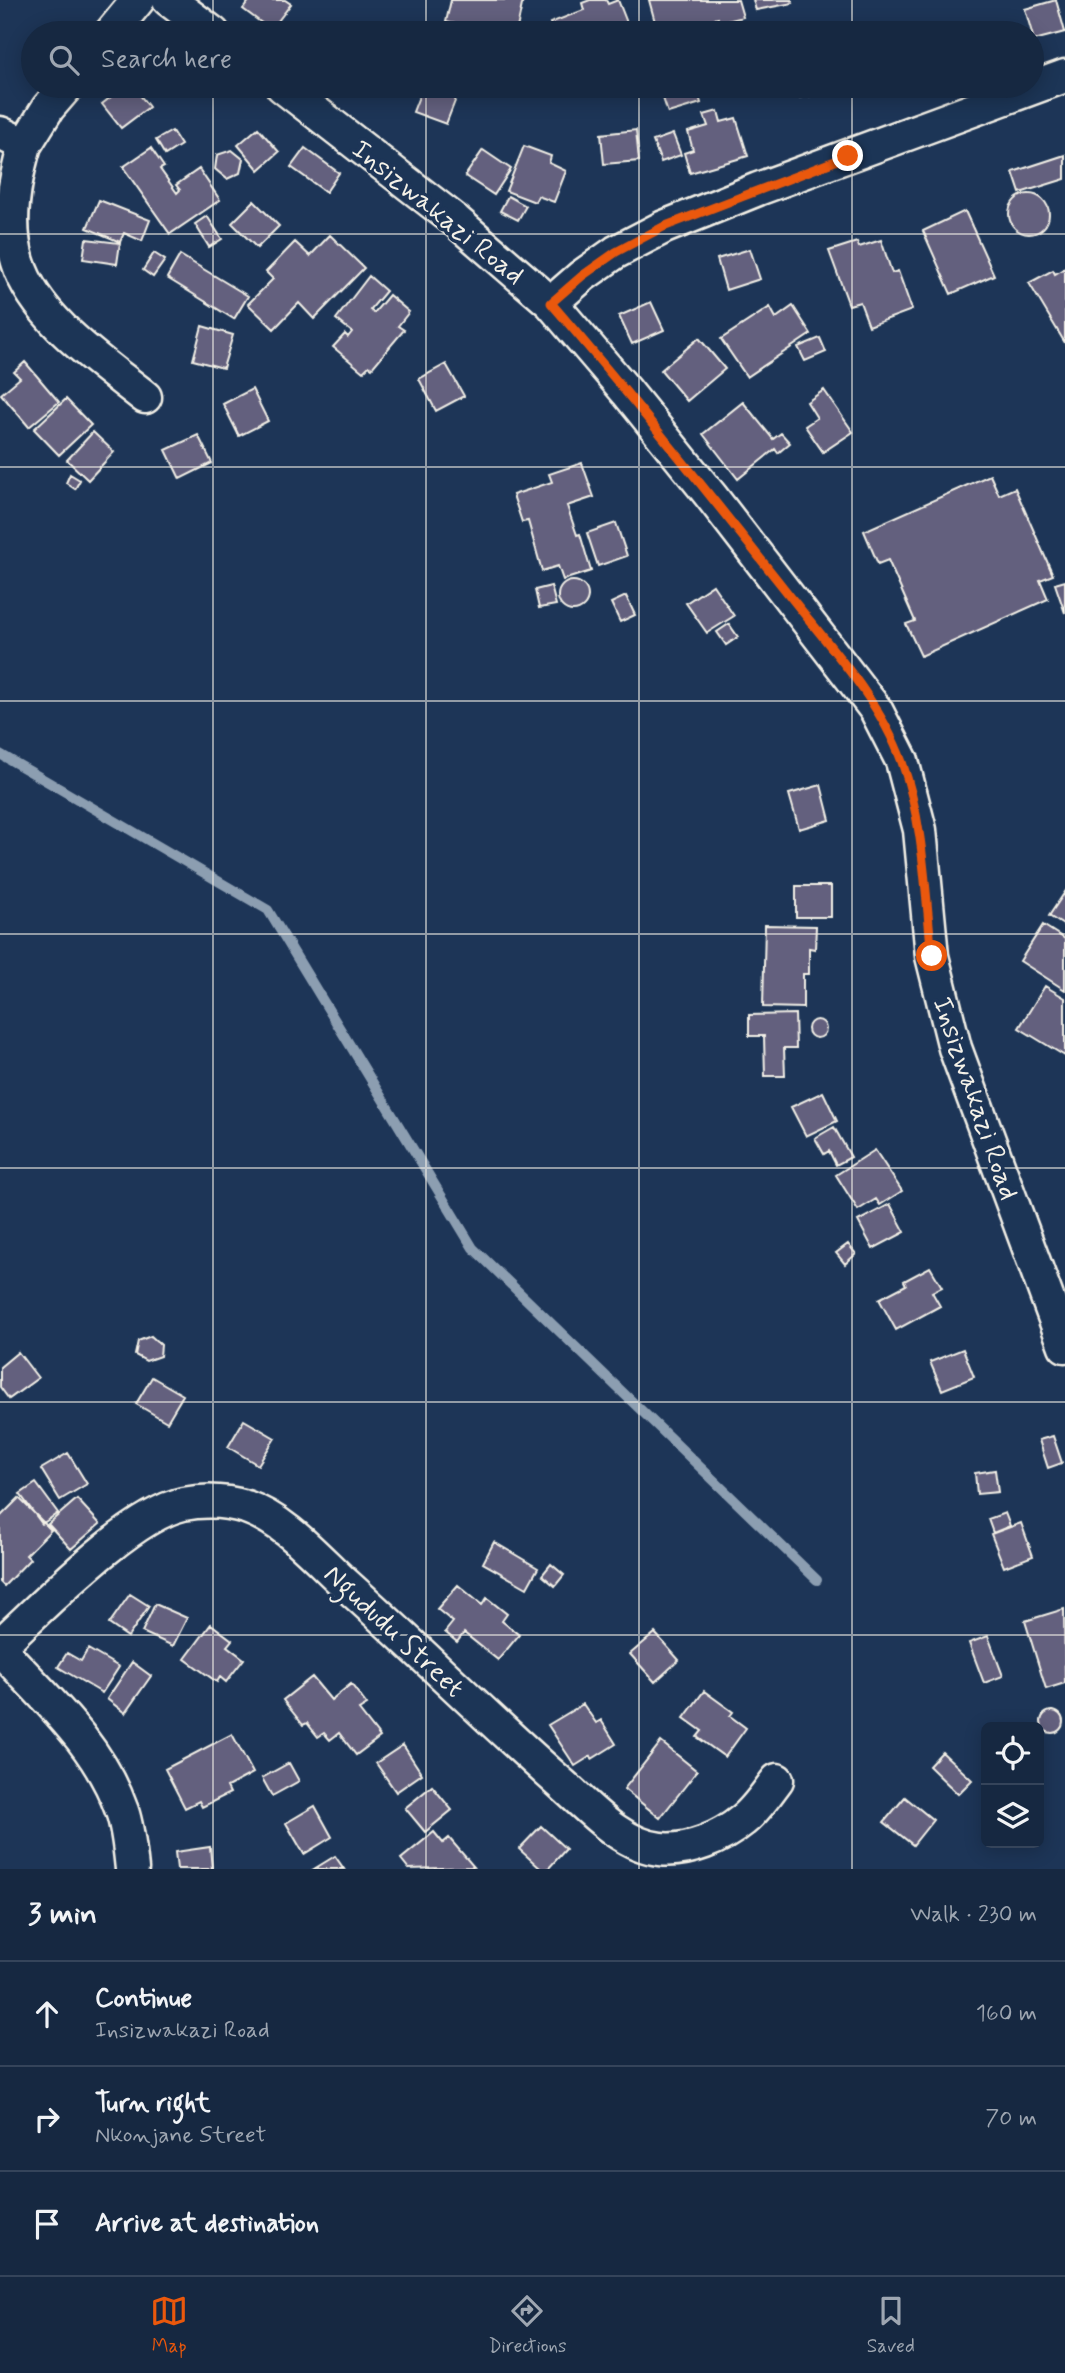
<!DOCTYPE html>
<meta charset="utf-8">
<style>
:root{--surface:#162841;--page:#1f3048;--text:#f1f3f6;--muted:#9ea6b1;--line:#35445a;--accent:#ea580c}
body{margin:0;font-family:Mynerve,sans-serif;background:var(--page);color:var(--text)}
.controls{position:absolute;right:21px;bottom:21px;display:grid;overflow:hidden;border-radius:10px;box-shadow:0 4px 18px #0003}
.controls button{width:63px;height:63px;display:grid;place-items:center;padding:0;border:0;border-bottom:2px solid var(--line);background:var(--surface);color:var(--text);font:35px sans-serif}
.stop{position:absolute;width:21px;height:21px;margin:-16px;border:5px solid #ea580c;border-radius:50%;background:#fff}
.stop.end{background:#ea580c;border-color:#fff;box-shadow:0 2px 7px #0008}
.list{margin:0;padding:0;list-style:none}
h2{display:flex;justify-content:space-between;align-items:center;height:91px;margin:0;padding:0 28px;font-size:30px}
h2 small{font-size:23px;font-weight:400;color:var(--muted)}
.list li{display:grid;grid-template-columns:46px 1fr auto;gap:21px;align-items:center;box-sizing:border-box;height:105px;padding:0 28px;border-top:2px solid var(--line)}
.list b{display:block;font-size:26px;white-space:nowrap}
.list p{margin:0;font-size:23px;white-space:nowrap;color:var(--muted)}
.list em{font-size:23px;font-style:normal;color:var(--muted)}
.icon{flex:none;width:38px;height:38px;fill:none;stroke:currentColor;stroke-width:2;stroke-linecap:round;stroke-linejoin:round}
.map{position:relative;flex:none;width:1065px;height:1869px;overflow:hidden}
.search{position:absolute;background:var(--surface);box-shadow:0 4px 18px #0003;left:21px;right:21px;top:21px;height:77px;display:flex;align-items:center;gap:18px;box-sizing:border-box;padding:0 24px;border-radius:38px;color:var(--muted);font-size:26px}
.sheet{height:406px;background:var(--surface)}
nav{display:flex;justify-content:space-around;align-items:center;box-sizing:border-box;height:98px;border-top:2px solid var(--line);background:var(--surface);font-size:19px;color:var(--muted)}
nav a{display:grid;justify-items:center;gap:4px}
nav .on{color:var(--accent)}
.map>svg:first-child{display:block}
.lines{fill:none;stroke-linecap:round;stroke-linejoin:round}
.stream{stroke:#8c9eb1;stroke-width:10}
.building{fill:#64607e;stroke:#f4f1e8;stroke-width:2}
.street-casing{stroke:#f4f1e8;stroke-width:37}
.street{stroke:#1d3557;stroke-width:32}
.route{stroke:#ea580c;stroke-width:9}
.grid{fill:none;stroke:#f4f1e8;stroke-width:2;stroke-opacity:0.55}
.labels{text-anchor:middle;stroke-width:7;stroke-linejoin:round;paint-order:stroke}
.street-label{font-size:28px;fill:#f4f1e8;stroke:#1d3557}
</style>
<div class="map">
<svg width="1065" height="1869" viewBox="0 0 1065 1869">
<rect width="100%" height="100%" fill="#1d3557"/>
<filter id="ink" filterUnits="userSpaceOnUse"><feTurbulence type="fractalNoise" baseFrequency=".0143" numOctaves="2"/><feDisplacementMap in="SourceGraphic" scale="14" xChannelSelector="R" yChannelSelector="G"/><feConvolveMatrix kernelMatrix="1 2 1 2 8 2 1 2 1" color-interpolation-filters="sRGB"/></filter>
<g filter="url(#ink)">
<g class="lines">
<path class="stream" d="M 0,754 L 268,910 L 473,1248 L 817,1580"/>
</g>
<path class="building" d="M 250,0 L 285,0 L 291,4 L 271,30 L 243,9 Z
M 451,0 L 523,0 L 516,33 L 501,33 L 446,22 Z
M 590,0 L 606,0 L 608,4 L 618,0 L 631,33 L 554,33 L 550,23 L 584,10 L 582,3 Z
M 649,0 L 738,0 L 743,17 L 719,23 L 718,18 L 658,33 Z
M 753,0 L 792,0 L 793,3 L 756,10 Z
M 1056,0 L 1065,32 L 1034,40 L 1025,9 Z
M 342,20 L 364,33 L 334,33 Z
M 125,86 L 133,86 L 149,107 L 121,128 L 102,104 Z
M 423,86 L 457,96 L 446,124 L 413,112 Z
M 659,86 L 696,86 L 701,103 L 668,113 Z
M 794,86 L 828,86 L 829,94 L 796,98 Z
M 718,111 L 721,122 L 736,118 L 748,156 L 690,173 L 684,153 L 693,150 L 688,132 L 708,126 L 704,115 Z
M 258,128 L 279,152 L 259,170 L 238,145 Z
M 636,130 L 639,161 L 604,164 L 601,134 Z
M 172,131 L 181,145 L 165,155 L 156,140 Z
M 673,134 L 681,155 L 661,162 L 653,141 Z
M 524,146 L 551,156 L 549,163 L 566,171 L 554,202 L 538,196 L 535,202 L 506,191 Z
M 151,148 L 164,167 L 160,169 L 177,193 L 180,190 L 176,185 L 199,169 L 220,200 L 170,234 L 123,167 Z
M 305,148 L 339,173 L 326,192 L 291,167 Z
M 232,150 L 243,159 L 240,173 L 227,179 L 215,169 L 217,155 Z
M 483,150 L 511,169 L 494,195 L 465,176 Z
M 1065,155 L 1065,179 L 1020,193 L 1013,172 Z
M1009 214a20 20 0 1 1 40 0a20 20 0 1 1-40 0Z
M 508,196 L 526,206 L 518,220 L 500,211 Z
M 99,200 L 150,220 L 142,241 L 124,233 L 120,242 L 87,228 Z
M 254,201 L 279,226 L 257,248 L 232,223 Z
M 965,211 L 994,275 L 951,294 L 923,231 Z
M 207,216 L 222,239 L 209,247 L 195,224 Z
M 330,235 L 364,268 L 314,319 L 299,303 L 274,329 L 248,304 L 273,279 L 266,272 L 295,242 L 310,256 Z
M 86,239 L 120,243 L 117,264 L 83,259 Z
M 881,240 L 892,273 L 898,271 L 912,310 L 869,326 L 860,302 L 849,305 L 829,251 L 857,242 L 859,247 Z
M 750,249 L 760,279 L 726,290 L 717,259 Z
M 154,253 L 165,260 L 153,277 L 143,270 Z
M 180,255 L 248,296 L 234,319 L 167,278 Z
M 1065,268 L 1065,343 L 1029,283 L 1053,270 L 1055,274 Z
M 369,276 L 386,291 L 370,310 L 374,313 L 389,295 L 409,312 L 398,326 L 404,330 L 372,368 L 369,366 L 363,372 L 333,347 L 345,334 L 348,337 L 352,332 L 336,319 Z
M 651,302 L 664,330 L 632,344 L 619,316 Z
M 793,306 L 811,334 L 747,377 L 721,339 L 770,307 L 776,318 Z
M 202,326 L 233,335 L 223,368 L 193,360 Z
M 699,338 L 725,369 L 687,401 L 661,370 Z
M 820,338 L 826,352 L 805,361 L 798,347 Z
M 25,362 L 59,402 L 29,427 L 1,394 L 20,378 L 14,372 Z
M 446,364 L 464,396 L 436,411 L 419,379 Z
M 252,389 L 268,421 L 239,436 L 223,404 Z
M 824,390 L 853,432 L 823,452 L 805,426 L 817,418 L 807,402 Z
M 66,399 L 91,425 L 59,455 L 34,429 Z
M 743,402 L 773,439 L 781,433 L 790,443 L 778,453 L 775,449 L 738,479 L 703,434 Z
M 93,432 L 114,452 L 88,480 L 67,460 Z
M 198,435 L 212,463 L 180,479 L 166,450 Z
M 582,463 L 594,497 L 567,506 L 577,535 L 580,534 L 591,571 L 563,580 L 558,566 L 542,571 L 528,521 L 522,522 L 513,495 L 552,482 L 549,474 Z
M 70,474 L 80,480 L 75,489 L 66,483 Z
M 990,475 L 999,495 L 1015,488 L 1053,575 L 1040,580 L 1048,599 L 921,656 L 906,624 L 915,621 L 888,560 L 878,564 L 864,531 Z
M 616,523 L 627,556 L 598,566 L 587,533 Z
M558 596a15 15 0 1 1 30 0a15 15 0 1 1-30 0Z
M 1065,581 L 1065,613 L 1055,584 Z
M 713,585 L 734,616 L 707,633 L 686,603 Z
M 551,586 L 556,605 L 539,608 L 535,590 Z
M 626,596 L 635,615 L 620,622 L 611,603 Z
M 729,624 L 738,637 L 726,645 L 717,632 Z
M 821,785 L 830,820 L 799,829 L 789,794 Z
M 796,886 L 831,886 L 831,917 L 796,917 Z
M 1065,892 L 1065,926 L 1049,916 Z
M 765,925 L 816,926 L 815,949 L 809,948 L 809,974 L 803,974 L 803,1008 L 763,1007 Z
M 1043,925 L 1065,939 L 1065,990 L 1020,961 Z
M 1045,986 L 1065,998 L 1065,1056 L 1019,1028 Z
M 795,1014 L 796,1048 L 784,1048 L 785,1076 L 765,1076 L 764,1036 L 749,1036 L 749,1015 Z
M808 1029a9 9 0 1 1 18 0a9 9 0 1 1-18 0Z
M 823,1092 L 837,1121 L 806,1136 L 791,1107 Z
M 834,1127 L 851,1157 L 836,1165 L 829,1151 L 824,1154 L 815,1138 Z
M 875,1150 L 902,1191 L 880,1205 L 876,1199 L 858,1210 L 836,1175 Z
M 890,1204 L 905,1232 L 873,1249 L 858,1221 Z
M 848,1244 L 856,1254 L 845,1264 L 836,1253 Z
M 930,1267 L 942,1287 L 932,1292 L 940,1306 L 896,1330 L 879,1299 L 906,1285 L 904,1281 Z
M 151,1336 L 161,1345 L 160,1356 L 146,1361 L 135,1355 L 138,1341 Z
M 963,1349 L 974,1377 L 942,1390 L 930,1362 Z
M 18,1352 L 38,1378 L 9,1399 L 0,1387 L 0,1367 Z
M 152,1377 L 183,1395 L 167,1422 L 136,1404 Z
M 244,1420 L 275,1438 L 258,1465 L 228,1447 Z
M 1053,1436 L 1062,1463 L 1048,1468 L 1039,1440 Z
M 68,1453 L 87,1484 L 60,1500 L 41,1469 Z
M 995,1470 L 998,1492 L 977,1494 L 975,1473 Z
M 36,1483 L 58,1513 L 42,1524 L 20,1494 Z
M 19,1498 L 51,1530 L 26,1555 L 30,1559 L 4,1586 L 0,1582 L 0,1517 Z
M 77,1499 L 100,1524 L 71,1549 L 48,1524 Z
M 1005,1513 L 1010,1526 L 993,1533 L 988,1519 Z
M 1021,1523 L 1033,1556 L 1004,1567 L 991,1534 Z
M 494,1542 L 538,1568 L 527,1588 L 483,1563 Z
M 551,1564 L 564,1575 L 555,1586 L 542,1575 Z
M 458,1585 L 482,1605 L 487,1598 L 507,1614 L 502,1621 L 519,1635 L 498,1660 L 464,1633 L 457,1642 L 445,1632 L 453,1622 L 437,1609 Z
M 130,1594 L 149,1606 L 128,1637 L 109,1624 Z
M 155,1604 L 187,1618 L 173,1646 L 142,1632 Z
M 1064,1609 L 1065,1683 L 1046,1689 L 1025,1621 Z
M 211,1624 L 232,1640 L 227,1646 L 244,1659 L 226,1682 L 220,1677 L 217,1682 L 185,1659 Z
M 655,1633 L 679,1660 L 655,1682 L 630,1654 Z
M 988,1636 L 1003,1676 L 984,1683 L 969,1643 Z
M 88,1649 L 119,1667 L 102,1693 L 58,1667 L 67,1653 L 81,1661 Z
M 132,1662 L 151,1676 L 125,1713 L 107,1699 Z
M 312,1677 L 331,1700 L 351,1684 L 367,1705 L 359,1710 L 380,1737 L 356,1755 L 339,1733 L 330,1740 L 324,1733 L 318,1737 L 307,1723 L 303,1725 L 283,1700 Z
M 704,1691 L 733,1712 L 730,1716 L 746,1728 L 725,1757 L 697,1737 L 702,1731 L 684,1718 Z
M 583,1704 L 596,1723 L 601,1720 L 616,1744 L 592,1759 L 591,1756 L 575,1766 L 548,1725 Z
M1041 1722a11 11 0 1 1 22 0a11 11 0 1 1-22 0Z
M 232,1734 L 253,1773 L 227,1787 L 230,1793 L 202,1807 L 199,1801 L 185,1808 L 165,1769 Z
M 661,1742 L 697,1771 L 660,1818 L 624,1789 Z
M 403,1745 L 422,1774 L 396,1792 L 376,1763 Z
M 942,1752 L 972,1780 L 958,1794 L 929,1766 Z
M 289,1763 L 299,1781 L 272,1796 L 262,1778 Z
M 432,1786 L 452,1810 L 425,1832 L 405,1808 Z
M 905,1797 L 933,1820 L 913,1845 L 884,1822 Z
M 315,1806 L 332,1837 L 304,1854 L 286,1823 Z
M 541,1826 L 566,1849 L 548,1869 L 541,1869 L 519,1849 Z
M 434,1832 L 443,1843 L 449,1838 L 474,1867 L 409,1869 L 401,1859 Z
M 210,1847 L 212,1869 L 177,1869 L 175,1852 Z
M 335,1856 L 344,1869 L 314,1869 Z"/>
<g class="lines">
<defs>
<path id="street" d="M 169,0 L 213,33
M 111,33 L 138,0
M 282,86 L 456,221 L 551,303 L 627,392 L 711,496 L 876,710 L 902,761 L 920,830 L 932,956 L 955,1048 L 1065,1346
M 0,133 L 25,145 C 14,182 6,224 18,262 C 35,318 101,362 145,397
M 25,145 L 48,108 L 67,86
M 551,303 L 582,276 L 616,252 L 664,227 L 758,189 L 1065,76
M 0,1645 C 42,1607 130,1515 183,1504 C 204,1500 226,1501 246,1507 C 284,1520 314,1555 342,1581 C 417,1648 489,1720 564,1786 C 591,1810 622,1845 660,1849 C 689,1852 721,1838 743,1820 C 756,1810 767,1793 777,1780
M 0,1649 C 46,1699 99,1745 122,1811 C 128,1828 130,1850 132,1869"/>
</defs>
<use href="#street" class="street-casing"/>
<use href="#street" class="street"/>
</g>
</g>
<g class="lines" filter="url(#ink)">
<path class="route" d="M 848,156 L 663,227 L 616,252 L 582,276 L 551,303 C 632,397 709,494 786,591 C 827,644 879,698 902,762 C 924,824 925,891 932,956"/>
</g>
<path class="grid" d="M 213,0 L 213,33M 426,0 L 426,33M 639,0 L 639,33M 852,0 L 852,33M 213,86 L 213,1869M 426,86 L 426,1869M 639,86 L 639,1869M 852,86 L 852,1869M 0,234 L 1065,234M 0,467 L 1065,467M 0,701 L 1065,701M 0,934 L 1065,934M 0,1168 L 1065,1168M 0,1402 L 1065,1402M 0,1635 L 1065,1635"/>
<g class="labels">
<g class="street-label">
<text transform="translate(439 211) rotate(39)" y="10">Insizwakazi Road</text>
<text transform="translate(977 1098) rotate(71)" y="10">Insizwakazi Road</text>
<text transform="translate(395 1630) rotate(43)" y="10">Ngududu Street</text>
</g>
</g>
</svg>
<div class="controls">
<button><svg class="icon" aria-label="locate" viewBox="0 0 24 24"><circle cx="12" cy="12" r="6"/><path d="M12 2v4M12 18v4M2 12h4M18 12h4"/></svg></button>
<button><svg class="icon" aria-label="layers" viewBox="0 0 24 24"><path d="M12 4l9 5-9 5-9-5zM3 14l9 5 9-5"/></svg></button>
</div>
<div class="stop" style="left:932px;top:956px"></div>
<div class="stop end" style="left:848px;top:156px"></div>
<div class="search"><svg class="icon" aria-label="search" viewBox="0 0 24 24"><circle cx="10" cy="10" r="6"/><path d="M15 15l6 6"/></svg>Search here</div>
</div>
<section class="sheet">
<h2>3 min<small>Walk · 230 m</small></h2>
<ul class="list">
<li><svg class="icon" aria-label="ahead" viewBox="0 0 24 24"><path d="M12 20V5M6 11l6-6 6 6"/></svg><div><b>Continue</b><p>Insizwakazi Road</p></div><em>160 m</em></li>
<li><svg class="icon" aria-label="right" viewBox="0 0 24 24"><path d="M7 20v-9h11M14 6l5 5-5 5"/></svg><div><b>Turn right</b><p>Nkonjane Street</p></div><em>70 m</em></li>
<li><svg class="icon" aria-label="arrive" viewBox="0 0 24 24"><path d="M6 21V4h12l-3 4 3 4H6"/></svg><div><b>Arrive at destination</b></div></li>
</ul>
</section>
<nav>
<a class="on"><svg class="icon" aria-label="map" viewBox="0 0 24 24"><path d="M3 6l6-2 6 2 6-2v14l-6 2-6-2-6 2zM9 4v14M15 6v14"/></svg>Map</a>
<a><svg class="icon" aria-label="directions" viewBox="0 0 24 24"><path d="M12 3l9 9-9 9-9-9zM9 14v-3h6M13 9l2 2-2 2"/></svg>Directions</a>
<a><svg class="icon" aria-label="saved" viewBox="0 0 24 24"><path d="M7 4h10v16l-5-4-5 4z"/></svg>Saved</a>
</nav>
